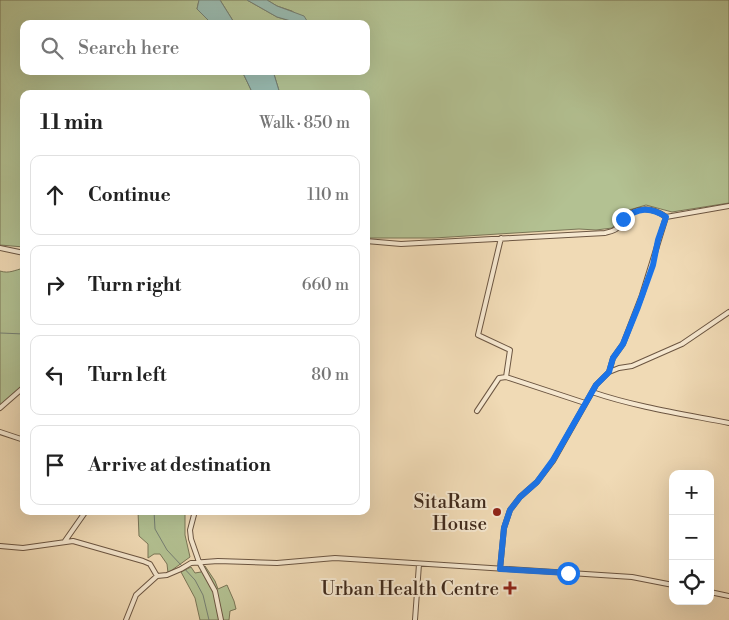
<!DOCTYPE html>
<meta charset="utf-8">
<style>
:root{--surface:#fff;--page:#f6f6f6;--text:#222;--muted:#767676;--line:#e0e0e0}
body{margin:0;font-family:"Libre Bodoni",serif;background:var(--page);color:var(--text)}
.controls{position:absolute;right:15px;bottom:15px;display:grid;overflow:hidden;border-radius:10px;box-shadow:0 5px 20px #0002}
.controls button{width:45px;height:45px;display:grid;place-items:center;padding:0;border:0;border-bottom:1px solid var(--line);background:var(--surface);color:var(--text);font:25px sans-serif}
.stop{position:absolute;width:15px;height:15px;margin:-11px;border:4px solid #1a73e8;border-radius:50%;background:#fff}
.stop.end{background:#1a73e8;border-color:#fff;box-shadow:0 1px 5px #0008}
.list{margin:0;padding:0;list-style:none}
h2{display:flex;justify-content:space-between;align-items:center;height:65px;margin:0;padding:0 20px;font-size:21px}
h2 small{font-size:16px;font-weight:400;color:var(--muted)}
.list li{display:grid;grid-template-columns:32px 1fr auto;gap:15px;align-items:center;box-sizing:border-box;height:80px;margin:0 10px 10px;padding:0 10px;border:1px solid var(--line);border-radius:10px}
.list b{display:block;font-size:19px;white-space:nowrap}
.list em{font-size:16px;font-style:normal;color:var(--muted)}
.icon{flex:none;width:28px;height:28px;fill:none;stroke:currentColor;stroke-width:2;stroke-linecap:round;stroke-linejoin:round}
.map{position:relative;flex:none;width:729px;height:620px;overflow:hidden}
.search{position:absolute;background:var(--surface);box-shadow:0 5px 20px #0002;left:20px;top:20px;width:350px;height:55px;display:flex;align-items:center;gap:12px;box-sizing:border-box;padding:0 18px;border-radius:10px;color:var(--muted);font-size:19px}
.panel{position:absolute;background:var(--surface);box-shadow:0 5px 20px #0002;left:20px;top:90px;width:350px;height:425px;border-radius:10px}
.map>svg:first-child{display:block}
.green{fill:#b3c192;stroke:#7a7657}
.water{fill:#9abaaf;stroke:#768074}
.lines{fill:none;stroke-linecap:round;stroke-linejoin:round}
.stream{stroke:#768074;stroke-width:1}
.minor-casing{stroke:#6c5642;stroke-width:6}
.minor{stroke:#f5e7cf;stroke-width:4}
.route{stroke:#1a73e8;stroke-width:6}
.poi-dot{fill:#8f2418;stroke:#f5e7cf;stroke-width:2}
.labels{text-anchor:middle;stroke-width:4;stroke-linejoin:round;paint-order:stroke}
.poi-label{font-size:19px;fill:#402a1c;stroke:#f5e7cf;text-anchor:end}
</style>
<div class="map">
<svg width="729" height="620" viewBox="0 0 729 620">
<rect width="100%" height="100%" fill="#f0dab5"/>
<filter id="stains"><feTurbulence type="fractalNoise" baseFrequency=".004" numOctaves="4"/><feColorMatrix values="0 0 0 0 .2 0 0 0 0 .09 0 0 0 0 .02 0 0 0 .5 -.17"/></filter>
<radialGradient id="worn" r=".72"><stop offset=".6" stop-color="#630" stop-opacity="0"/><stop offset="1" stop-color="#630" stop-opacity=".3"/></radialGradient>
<path class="green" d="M 0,0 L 199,0 L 197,9 L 212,24 L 24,24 L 24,71 L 242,71 L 253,94 L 24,94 L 24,247 L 0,245 Z
M 220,0 L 247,0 L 277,17 L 291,21 L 294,24 L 235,24 Z
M 267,0 L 729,0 L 729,203 L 672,212 L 646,205 L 629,210 L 612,228 L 596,230 L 579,229 L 434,238 L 366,238 L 366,94 L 280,94 L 273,71 L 366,71 L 366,24 L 309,24 L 292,11 L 277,6 Z
M 24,268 L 24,384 L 0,407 L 0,271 C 9,274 15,270 24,268 Z
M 138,511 L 185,511 L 185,535 L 190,557 L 168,573 L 167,564 L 160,554 L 154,554 L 148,558 L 148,544 L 139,536 Z
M 205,566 L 215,581 L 218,589 L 227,585 L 234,601 L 236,609 L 230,611 L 229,620 L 200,620 L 195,598 L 181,572 L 191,567 L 195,573 L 201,572 Z"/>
<path class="water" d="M 199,0 L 220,0 L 235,24 L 212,24 L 197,9 Z
M 247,0 L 267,0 L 277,6 L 304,16 L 309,24 L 294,24 L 291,21 L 277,17 Z
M 242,71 L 273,71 L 280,94 L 253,94 Z"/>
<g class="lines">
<path class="stream" d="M 0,333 L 24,334
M 154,511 L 155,529 L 167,550 L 195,580 L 203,595 L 209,620"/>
<defs>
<path id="minor" d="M 666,217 L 729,206
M 366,241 L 401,244 L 605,233 C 608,232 614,231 616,229 C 619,227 621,222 623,219 C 636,206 652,207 666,217 L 642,295 L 623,344 L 613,358 L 609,372 L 596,385 L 553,461 L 537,482 L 520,497 L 510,510 L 504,528 L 500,569
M 0,248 L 24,253
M 609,372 L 619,368 L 632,366 L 682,344 L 729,312
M 506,377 L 585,403
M 592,392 C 636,407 683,414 729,423
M 0,408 L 24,387
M 477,411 L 499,378 L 506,377 L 510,350 L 478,335 L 501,238
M 0,432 L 24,440
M 195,511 L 190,530 L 191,539 L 199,562 L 215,591 L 221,620
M 65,541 L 86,511
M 0,546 L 23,548 L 73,541 L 143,561 L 150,564 L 157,576 L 167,575 L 181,569 L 191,563 L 218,561 L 277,563 L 335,558 L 632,577 L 673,585
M 710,592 L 729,596
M 126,620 L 136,595 L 157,576
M 415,620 L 419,564"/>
</defs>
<use href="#minor" class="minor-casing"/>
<use href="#minor" class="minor"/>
</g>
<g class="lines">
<path class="route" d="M 568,573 L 500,569 L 504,528 L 510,510 L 520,497 L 537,482 L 553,460 L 596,385 L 609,372 L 613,358 L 623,344 L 638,307 L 653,265 L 658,240 L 666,217 C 650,206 638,208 623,219"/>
</g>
<g class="poi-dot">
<circle cx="497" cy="512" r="5"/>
<path d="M507.5 580.5h5v5h5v5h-5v5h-5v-5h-5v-5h5z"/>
</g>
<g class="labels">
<g class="poi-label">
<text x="487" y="508">SitaRam<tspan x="487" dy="22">House</tspan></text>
<text x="499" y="595">Urban Health Centre</text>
</g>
</g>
<rect width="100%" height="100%" filter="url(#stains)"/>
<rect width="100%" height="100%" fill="url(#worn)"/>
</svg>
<div class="controls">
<button>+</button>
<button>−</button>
<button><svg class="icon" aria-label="locate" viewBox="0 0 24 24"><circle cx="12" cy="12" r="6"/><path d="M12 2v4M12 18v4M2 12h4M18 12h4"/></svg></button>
</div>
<div class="stop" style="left:568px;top:573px"></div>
<div class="stop end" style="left:623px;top:219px"></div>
<div class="search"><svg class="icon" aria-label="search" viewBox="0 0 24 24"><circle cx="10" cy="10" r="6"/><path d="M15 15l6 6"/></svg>Search here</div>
<section class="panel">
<h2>11 min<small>Walk · 850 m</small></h2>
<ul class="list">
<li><svg class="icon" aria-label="ahead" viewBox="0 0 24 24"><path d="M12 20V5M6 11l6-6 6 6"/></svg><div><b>Continue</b></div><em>110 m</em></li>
<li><svg class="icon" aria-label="right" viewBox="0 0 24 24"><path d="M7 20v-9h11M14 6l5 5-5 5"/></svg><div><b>Turn right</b></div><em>660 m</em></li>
<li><svg class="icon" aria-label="left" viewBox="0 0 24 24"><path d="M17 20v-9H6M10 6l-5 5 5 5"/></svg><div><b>Turn left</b></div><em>80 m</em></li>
<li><svg class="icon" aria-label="arrive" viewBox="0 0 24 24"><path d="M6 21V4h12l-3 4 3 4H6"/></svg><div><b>Arrive at destination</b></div></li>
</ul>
</section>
</div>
